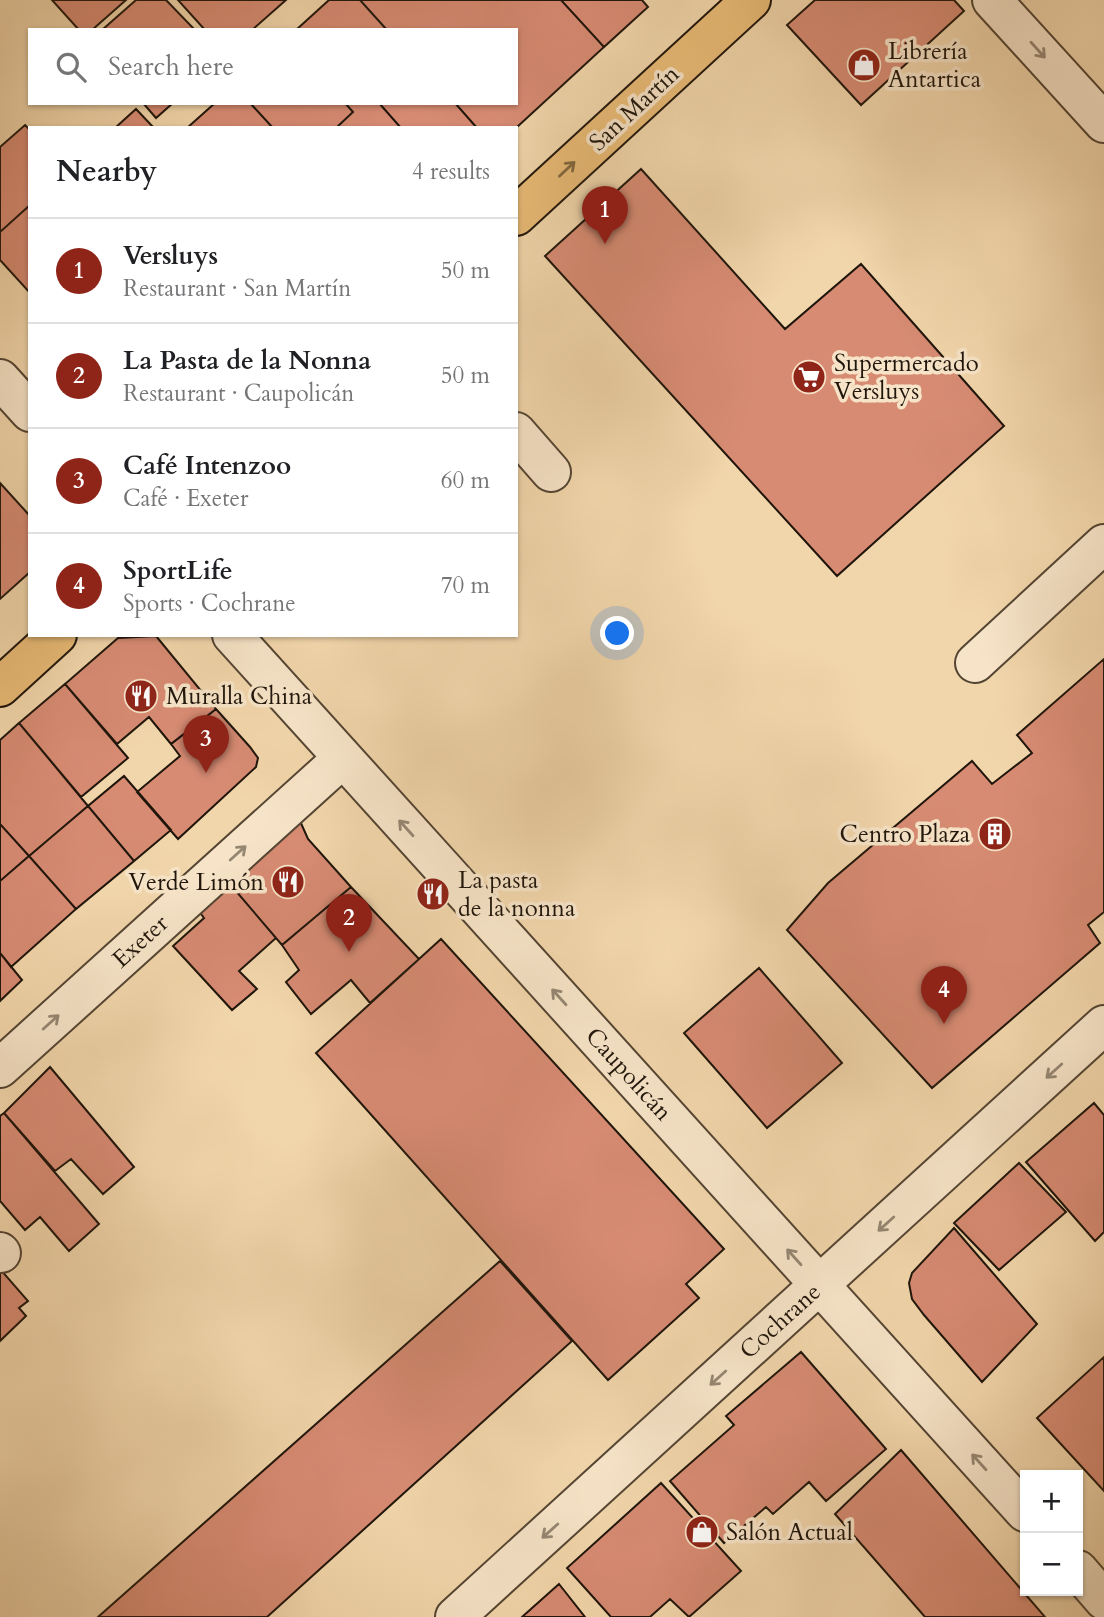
<!DOCTYPE html>
<meta charset="utf-8">
<style>
:root{--surface:#fff;--page:#f6f6f6;--text:#202124;--muted:#757577;--line:#e0e0e0;--accent:#8f2418}
body{margin:0;font-family:Cardo,serif;background:var(--page);color:var(--text)}
.controls{position:absolute;right:21px;bottom:21px;display:grid;overflow:hidden;border-radius:0px;box-shadow:0 2px 5px #0004}
.controls button{width:63px;height:63px;display:grid;place-items:center;padding:0;border:0;border-bottom:2px solid var(--line);background:var(--surface);color:var(--text);font:35px sans-serif}
.you{position:absolute;left:618px;top:634px;width:24px;height:24px;margin:-18px;border:5px solid #fff;border-radius:50%;background:#1a73e8;box-shadow:0 0 0 10px #1a73e833}
.badge{display:grid;place-items:center;width:46px;height:46px;border-radius:50%;background:var(--accent);color:#fff;font-size:23px;font-weight:700}
.pin{position:absolute;translate:-50% -58px;filter:drop-shadow(0 2px 4px #0008)}
.pin::after{content:'';position:absolute;top:37px;width:24px;height:21px;background:inherit;clip-path:polygon(0 0,100% 0,50% 100%)}
.list{margin:0;padding:0;list-style:none}
h2{display:flex;justify-content:space-between;align-items:center;height:91px;margin:0;padding:0 28px;font-size:30px}
h2 small{font-size:23px;font-weight:400;color:var(--muted)}
.list li{display:grid;grid-template-columns:46px 1fr auto;gap:21px;align-items:center;box-sizing:border-box;height:105px;padding:0 28px;border-top:2px solid var(--line)}
.list b{display:block;font-size:26px;white-space:nowrap}
.list p{margin:0;font-size:23px;white-space:nowrap;color:var(--muted)}
.list em{font-size:23px;font-style:normal;color:var(--muted)}
.icon{flex:none;width:38px;height:38px;fill:none;stroke:currentColor;stroke-width:2;stroke-linecap:round;stroke-linejoin:round}
.map{position:relative;flex:none;width:1104px;height:1617px;overflow:hidden}
.search{position:absolute;background:var(--surface);box-shadow:0 2px 5px #0004;left:28px;top:28px;width:490px;height:77px;display:flex;align-items:center;gap:18px;box-sizing:border-box;padding:0 24px;border-radius:0px;color:var(--muted);font-size:26px}
.panel{position:absolute;background:var(--surface);box-shadow:0 2px 5px #0004;left:28px;top:126px;width:490px;height:511px;border-radius:0px}
.map>svg:first-child{display:block}
.building{fill:#d78b73;stroke:#1f150b;stroke-width:2}
.lines{fill:none;stroke-linecap:round;stroke-linejoin:round}
.minor-casing{stroke:#544533;stroke-width:42}
.major-casing{stroke:#1f150b;stroke-width:42}
.minor{stroke:#f7e4c8;stroke-width:38}
.major{stroke:#e9bb76;stroke-width:38}
.oneway{stroke:#968773}
.oneway2{stroke:#846840}
.labels{text-anchor:middle;stroke-width:7;stroke-linejoin:round;paint-order:stroke}
.poi-label{font-size:24px;fill:#1f150b;stroke:#f7e4c8;text-anchor:start}
.street-label{font-size:24px;fill:#1f150b;stroke:#f7e4c8}
</style>
<div class="map">
<svg width="1104" height="1617" viewBox="0 0 1104 1617">
<rect width="100%" height="100%" fill="#f2d6ab"/>
<filter id="stains"><feTurbulence type="fractalNoise" baseFrequency=".00286" numOctaves="4"/><feColorMatrix values="0 0 0 0 .2 0 0 0 0 .09 0 0 0 0 .02 0 0 0 .5 -.17"/></filter>
<radialGradient id="worn" r=".72"><stop offset=".6" stop-color="#630" stop-opacity="0"/><stop offset="1" stop-color="#630" stop-opacity=".3"/></radialGradient>
<path class="building" d="M 52,0 L 126,0 L 92,30 L 79,30 Z
M 136,0 L 166,0 L 195,30 L 102,30 Z
M 178,0 L 286,0 L 252,30 L 205,30 Z
M 329,0 L 360,0 L 387,30 L 296,30 Z
M 360,0 L 561,0 L 604,47 L 516,128 L 477,128 L 455,103 L 516,103 L 516,30 L 387,30 Z
M 561,0 L 642,0 L 648,7 L 604,47 Z
M 815,0 L 954,0 L 964,11 L 861,105 L 787,25 Z
M 143,103 L 173,103 L 156,118 Z
M 215,103 L 250,103 L 273,128 L 187,128 Z
M 250,103 L 345,103 L 353,112 L 336,128 L 273,128 Z
M 345,103 L 379,103 L 401,128 L 336,128 L 353,112 Z
M 379,103 L 455,103 L 477,128 L 401,128 Z
M 136,109 L 154,128 L 115,128 Z
M 25,125 L 30,130 L 30,205 L 0,232 L 0,147 Z
M 641,169 L 785,329 L 861,264 L 1004,426 L 837,576 L 545,256 Z
M 30,205 L 30,293 L 0,260 L 0,232 Z
M 0,483 L 30,516 L 30,572 L 0,599 Z
M 156,636 L 216,709 L 171,744 L 149,717 L 117,744 L 65,684 L 118,638 Z
M 1104,659 L 1104,912 L 1088,925 L 1100,943 L 932,1088 L 787,930 L 828,883 L 972,761 L 992,784 L 1032,753 L 1017,735 Z
M 65,684 L 128,758 L 81,797 L 19,723 Z
M 216,709 L 250,747 L 258,758 L 256,767 L 178,839 L 137,792 L 180,756 L 171,744 Z
M 19,723 L 88,806 L 29,856 L 0,824 L 0,740 Z
M 124,776 L 171,830 L 134,861 L 88,806 Z
M 88,806 L 134,861 L 76,909 L 29,856 Z
M 296,812 L 308,839 L 351,887 L 282,945 L 224,877 Z
M 0,824 L 29,856 L 0,881 Z
M 29,856 L 76,909 L 11,967 L 0,953 L 0,881 Z
M 224,877 L 276,938 L 239,971 L 257,989 L 232,1010 L 173,946 L 204,918 L 195,906 Z
M 351,887 L 419,959 L 370,1003 L 351,980 L 311,1014 L 286,982 L 299,970 L 282,945 Z
M 441,939 L 724,1249 L 686,1284 L 699,1298 L 608,1380 L 316,1053 Z
M 0,953 L 22,980 L 0,1001 Z
M 759,968 L 842,1063 L 767,1128 L 684,1033 Z
M 50,1067 L 134,1167 L 103,1194 L 71,1159 L 55,1171 L 4,1113 Z
M 1094,1103 L 1104,1115 L 1104,1232 L 1095,1241 L 1026,1162 Z
M 4,1113 L 99,1224 L 69,1251 L 40,1217 L 25,1230 L 0,1201 L 0,1116 Z
M 1019,1163 L 1066,1212 L 999,1270 L 954,1223 Z
M 954,1228 L 1037,1324 L 982,1382 L 924,1315 L 912,1299 L 909,1283 L 912,1273 Z
M 500,1261 L 572,1341 L 267,1617 L 98,1617 Z
M 0,1269 L 28,1301 L 19,1308 L 26,1316 L 0,1341 Z
M 801,1352 L 886,1449 L 826,1501 L 809,1482 L 773,1514 L 766,1507 L 724,1543 L 670,1481 L 734,1425 L 726,1416 Z
M 1104,1357 L 1104,1491 L 1037,1418 Z
M 901,1450 L 1045,1617 L 925,1617 L 835,1514 Z
M 661,1483 L 741,1571 L 689,1617 L 670,1599 L 650,1617 L 611,1617 L 567,1568 Z
M 559,1584 L 585,1617 L 522,1617 Z"/>
<g class="lines">
<defs>
<path id="minor" d="M 992,0 L 1104,123
M 0,379 L 30,412
M 516,432 L 551,472
M 232,635 L 1025,1512
M 975,663 L 1104,544
M 0,1068 L 343,758
M 0,1252 L 1,1253
M 1078,1570 L 1104,1600
M 455,1617 L 1104,1025"/>
<path id="major" d="M 516,216 L 751,0
M 0,687 L 57,635"/>
</defs>
<use href="#minor" class="minor-casing"/>
<use href="#major" class="major-casing"/>
<use href="#minor" class="minor"/>
<use href="#major" class="major"/>
</g>
<defs><path id="oneway-shaft" d="M-6 0H5M1.5-3L5.5 0L1.5 3" fill="none" stroke-width="1.6" stroke-linecap="round" stroke-linejoin="round" transform="scale(1.75)"/></defs>
<g class="oneway">
<use href="#oneway-shaft" transform="translate(1038 50) rotate(48)"/>
<use href="#oneway-shaft" transform="translate(406 828) rotate(-132)"/>
<use href="#oneway-shaft" transform="translate(238 853) rotate(-42)"/>
<use href="#oneway-shaft" transform="translate(559 997) rotate(-132)"/>
<use href="#oneway-shaft" transform="translate(51 1022) rotate(-42)"/>
<use href="#oneway-shaft" transform="translate(1054 1071) rotate(138)"/>
<use href="#oneway-shaft" transform="translate(886 1224) rotate(138)"/>
<use href="#oneway-shaft" transform="translate(794 1257) rotate(-132)"/>
<use href="#oneway-shaft" transform="translate(718 1378) rotate(138)"/>
<use href="#oneway-shaft" transform="translate(979 1462) rotate(-132)"/>
<use href="#oneway-shaft" transform="translate(550 1531) rotate(138)"/>
</g>
<use class="oneway2" href="#oneway-shaft" transform="translate(567 169) rotate(-43)"/>
<defs>
<symbol id="shop-disc" viewBox="-11 -11 22 22"><circle r="9.5" fill="#8f2418" stroke="#f7e4c8"/><path d="M-5-2.5h2.3a2.7 3.5 0 0 1 5.4 0H5L5.5 6h-11ZM-1.5-2.5h3a1.5 2.3 0 0 0-3 0Z" fill="#fff"/></symbol>
<symbol id="supermarket-disc" viewBox="-11 -11 22 22"><circle r="9.5" fill="#8f2418" stroke="#f7e4c8"/><path d="M-6-5.5h2.5l.6 2H6L4.5 2H-2.5L-4.4-4H-6ZM-1.5 3.2a1.3 1.3 0 1 0 .1 0ZM3 3.2a1.3 1.3 0 1 0 .1 0Z" fill="#fff"/></symbol>
<symbol id="restaurant-disc" viewBox="-11 -11 22 22"><circle r="9.5" fill="#8f2418" stroke="#f7e4c8"/><path d="M-5-6h1v4h1v-4h1v4h1v-4h1v5L-1.5 .5V6h-2V.5L-5-1ZM5-6V6H3V1.5H1.5Q1.5-4 5-6Z" fill="#fff"/></symbol>
<symbol id="building-disc" viewBox="-11 -11 22 22"><circle r="9.5" fill="#8f2418" stroke="#f7e4c8"/><path d="M-4-6H4V6H1V3H-1V6H-4ZM-2.5-4.3h1.7v1.8h-1.7ZM.8-4.3h1.7v1.8H.8ZM-2.5-1h1.7V.8h-1.7ZM.8-1h1.7V.8H.8Z" fill="#fff"/></symbol>
</defs>
<g fill-rule="evenodd">
<use href="#shop-disc" x="845" y="46" width="38" height="38"/>
<use href="#supermarket-disc" x="790" y="358" width="38" height="38"/>
<use href="#restaurant-disc" x="122" y="677" width="38" height="38"/>
<use href="#building-disc" x="976" y="815" width="38" height="38"/>
<use href="#restaurant-disc" x="269" y="863" width="38" height="38"/>
<use href="#restaurant-disc" x="414" y="875" width="38" height="38"/>
<use href="#shop-disc" x="683" y="1513" width="38" height="38"/>
</g>
<g class="labels">
<g class="poi-label">
<text x="888" y="59">Librería<tspan x="888" dy="28">Antartica</tspan></text>
<text x="834" y="371">Supermercado<tspan x="834" dy="28">Versluys</tspan></text>
<text x="166" y="704">Muralla China</text>
<text x="970" y="842" text-anchor="end">Centro Plaza</text>
<text x="458" y="888">La pasta<tspan x="458" dy="28">de la nonna</tspan></text>
<text x="264" y="890" text-anchor="end">Verde Limón</text>
<text x="726" y="1540">Salón Actual</text>
</g>
<g class="street-label">
<text transform="translate(634 108) rotate(-43)" y="8">San Martín</text>
<text transform="translate(140 941) rotate(-42)" y="8">Exeter</text>
<text transform="translate(629 1074) rotate(48)" y="8">Caupolicán</text>
<text transform="translate(780 1321) rotate(-42)" y="8">Cochrane</text>
</g>
</g>
<rect width="100%" height="100%" filter="url(#stains)"/>
<rect width="100%" height="100%" fill="url(#worn)"/>
</svg>
<div class="controls">
<button>+</button>
<button>−</button>
</div>
<div class="you"></div>
<div class="pin badge" style="left:605px;top:244px">1</div>
<div class="pin badge" style="left:349px;top:952px">2</div>
<div class="pin badge" style="left:206px;top:773px">3</div>
<div class="pin badge" style="left:944px;top:1024px">4</div>
<div class="search"><svg class="icon" aria-label="search" viewBox="0 0 24 24"><circle cx="10" cy="10" r="6"/><path d="M15 15l6 6"/></svg>Search here</div>
<section class="panel">
<h2>Nearby<small>4 results</small></h2>
<ul class="list">
<li><span class="badge">1</span><div><b>Versluys</b><p>Restaurant · San Martín</p></div><em>50 m</em></li>
<li><span class="badge">2</span><div><b>La Pasta de la Nonna</b><p>Restaurant · Caupolicán</p></div><em>50 m</em></li>
<li><span class="badge">3</span><div><b>Café Intenzoo</b><p>Café · Exeter</p></div><em>60 m</em></li>
<li><span class="badge">4</span><div><b>SportLife</b><p>Sports · Cochrane</p></div><em>70 m</em></li>
</ul>
</section>
</div>
